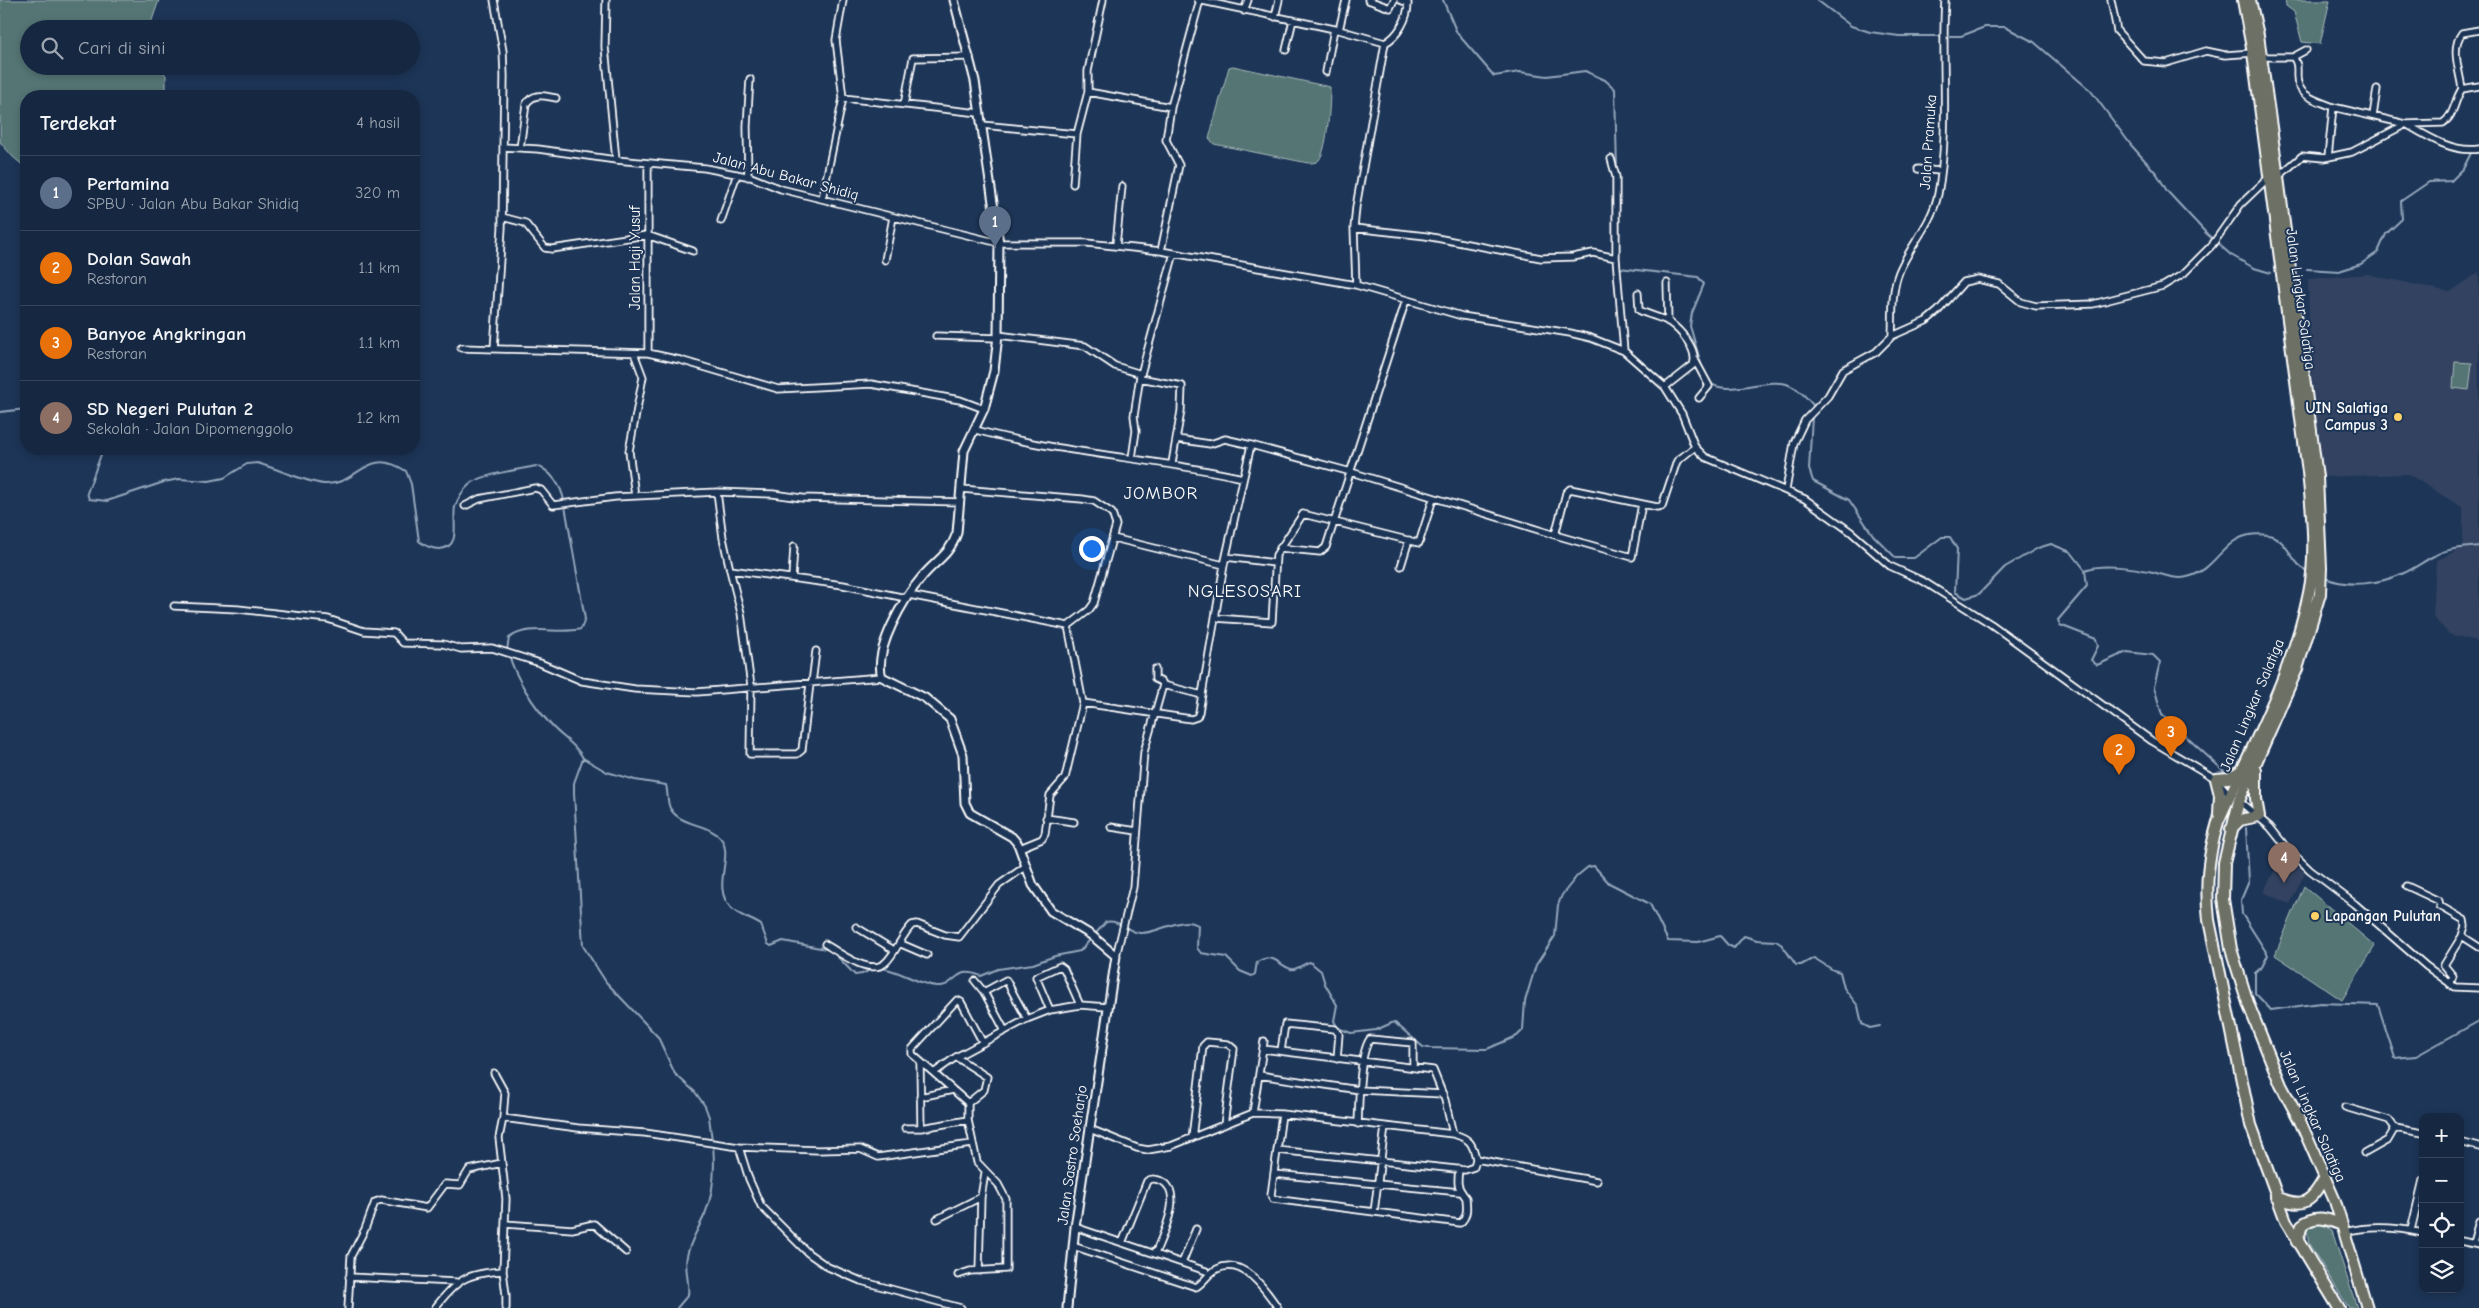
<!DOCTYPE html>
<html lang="id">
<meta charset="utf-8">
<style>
:root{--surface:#162841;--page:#1f3048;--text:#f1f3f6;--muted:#9ea6b1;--line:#35445a;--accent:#ffd166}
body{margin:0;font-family:"Comic Neue",sans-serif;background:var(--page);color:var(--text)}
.controls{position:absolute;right:15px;bottom:15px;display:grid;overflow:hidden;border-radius:10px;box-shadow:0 2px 8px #0003}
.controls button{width:45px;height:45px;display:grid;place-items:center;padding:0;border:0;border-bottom:1px solid var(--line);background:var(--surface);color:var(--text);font:25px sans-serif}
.you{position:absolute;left:1091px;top:548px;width:18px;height:18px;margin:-12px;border:4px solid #fff;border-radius:50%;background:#1a73e8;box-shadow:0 0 0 8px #1a73e833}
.badge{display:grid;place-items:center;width:32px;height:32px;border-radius:50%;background:var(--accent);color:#fff;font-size:16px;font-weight:700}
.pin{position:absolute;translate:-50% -41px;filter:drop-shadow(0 1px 2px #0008)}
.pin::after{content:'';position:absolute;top:26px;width:18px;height:15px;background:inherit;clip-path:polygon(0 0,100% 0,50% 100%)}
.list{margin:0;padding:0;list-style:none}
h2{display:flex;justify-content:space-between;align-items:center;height:65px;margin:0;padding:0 20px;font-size:21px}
h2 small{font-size:16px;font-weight:400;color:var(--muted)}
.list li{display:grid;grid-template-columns:32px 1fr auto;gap:15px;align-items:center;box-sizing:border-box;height:75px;padding:0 20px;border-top:1px solid var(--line)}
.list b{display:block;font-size:19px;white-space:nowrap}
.list p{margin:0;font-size:16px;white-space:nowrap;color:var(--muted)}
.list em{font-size:16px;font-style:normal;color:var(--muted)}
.icon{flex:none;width:28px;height:28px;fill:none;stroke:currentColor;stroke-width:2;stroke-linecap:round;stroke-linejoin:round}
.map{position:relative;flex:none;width:2479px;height:1308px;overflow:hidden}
.search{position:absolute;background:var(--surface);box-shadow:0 2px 8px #0003;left:20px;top:20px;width:400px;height:55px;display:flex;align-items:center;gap:12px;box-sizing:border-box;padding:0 18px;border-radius:28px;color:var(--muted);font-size:19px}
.panel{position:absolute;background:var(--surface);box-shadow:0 2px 8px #0003;left:20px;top:90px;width:400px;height:365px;border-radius:20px}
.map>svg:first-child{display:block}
.built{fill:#324260}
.green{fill:#547575;stroke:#aababa}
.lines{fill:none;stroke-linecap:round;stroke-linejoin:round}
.stream{stroke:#95a7bc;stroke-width:2}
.minor-casing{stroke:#fff;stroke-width:9}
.tertiary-casing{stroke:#fff;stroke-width:11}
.trunk-casing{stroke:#fff;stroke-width:14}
.minor{stroke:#1d3557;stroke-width:5.5}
.tertiary{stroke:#1d3557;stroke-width:7}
.trunk{stroke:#6c7065;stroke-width:10}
.poi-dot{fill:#ffd166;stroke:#1d3557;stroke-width:2}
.labels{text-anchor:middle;stroke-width:4;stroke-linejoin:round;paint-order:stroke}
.street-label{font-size:15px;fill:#fff;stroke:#1d3557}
.poi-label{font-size:15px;font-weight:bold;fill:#fff;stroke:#1d3557;text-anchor:end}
.quarter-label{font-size:18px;letter-spacing:1px;fill:#fff;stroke:#1d3557}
</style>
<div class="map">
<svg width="2479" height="1308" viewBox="0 0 2479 1308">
<rect width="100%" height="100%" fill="#1d3557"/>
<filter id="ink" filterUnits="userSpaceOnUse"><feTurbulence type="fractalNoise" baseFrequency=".02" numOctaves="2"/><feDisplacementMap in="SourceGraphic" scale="10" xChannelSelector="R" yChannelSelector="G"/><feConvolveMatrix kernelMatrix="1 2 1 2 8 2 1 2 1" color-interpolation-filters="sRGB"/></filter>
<g filter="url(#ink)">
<path class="built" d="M 2479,272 L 2479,642 L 2449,634 L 2433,617 L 2436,561 L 2463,547 L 2463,508 L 2408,474 L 2324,477 L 2310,359 L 2308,279 L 2367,274 L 2450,292 Z
M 2283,855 L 2305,873 L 2290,904 L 2263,892 Z"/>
<path class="green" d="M 0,0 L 159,0 L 149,29 L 29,29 L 29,66 L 157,66 L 166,75 L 166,96 L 26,96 L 26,168 L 13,157 L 0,142 Z
M 2285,0 L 2330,0 L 2320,44 L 2302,42 L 2294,12 L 2286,6 Z
M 1233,66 L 1330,87 C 1330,103 1328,148 1319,160 C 1316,163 1312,163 1308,163 L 1214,144 L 1209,138 L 1229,67 Z
M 2455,362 L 2472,363 L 2469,390 L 2453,388 Z
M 2304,886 L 2375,946 L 2342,1000 L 2275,955 Z
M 2316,1224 L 2325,1225 L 2332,1231 L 2357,1308 L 2349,1308 L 2309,1244 L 2307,1232 L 2309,1227 Z"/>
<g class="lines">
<path class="stream" d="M 1443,0 L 1457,33 L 1494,76 L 1520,72 L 1547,76 L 1585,71 L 1605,80 L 1615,89 L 1617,171
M 1817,0 L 1851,26 L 1870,32 L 1899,36 L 1961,36 L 1985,27 L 2005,27 L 2034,42 L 2091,91 L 2131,145 L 2157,174 L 2167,191 L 2207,234 L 2231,255 L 2254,268 L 2271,273
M 1619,268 L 1698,277 L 1704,284 L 1692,313 L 1690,326 L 1702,367
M 2307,269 L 2339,271 L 2361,264 L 2378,252 L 2386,234 L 2402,219 L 2401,201 L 2429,182 L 2451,181 L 2463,169 L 2472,151
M 1709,382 C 1726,398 1769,376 1789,385 C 1799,389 1806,397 1813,405 L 1813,409
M 0,412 L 26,409
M 1812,416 L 1809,469 L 1813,481 L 1849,500 L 1873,535 L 1896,558 L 1914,558 L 1942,537 L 1950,537 L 1957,549 L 1955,592 L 1966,598 L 1979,594 L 2005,567 L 2038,548 L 2051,544 L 2071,552 L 2085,570 L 2087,586 L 2058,620 L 2060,625 L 2096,639 L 2098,646 L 2091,660 L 2097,665 L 2127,652 L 2153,655 L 2160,662 L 2154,687 L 2162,715 L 2224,771
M 103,449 L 87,493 L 89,499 L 107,501 L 164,482 L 179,479 L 209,481 L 224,478 L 247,464 L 257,463 C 276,468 305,482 324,484 C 359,486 365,445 406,471 L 411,484 L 419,541 C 425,546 432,549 440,549 C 462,547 452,521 455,507 C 458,498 462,491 469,485 C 481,474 519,470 536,466 C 550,469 562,487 564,501
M 2085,570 C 2102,563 2135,568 2153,572 C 2164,575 2176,580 2187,577 C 2222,569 2222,528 2268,535 C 2288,538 2291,565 2309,572
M 2325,578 C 2349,588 2380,584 2404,573 C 2415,568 2424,561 2434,556 C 2447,548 2464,548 2479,546
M 507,650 L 509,638 C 530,623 557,635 581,629 L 585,619 L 565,506
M 509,655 C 516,679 534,706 551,725 C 561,737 576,744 583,758 L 574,783 L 574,793 L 583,946 L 606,982 L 658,1037 L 675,1074 L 695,1092 L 705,1106 L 709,1117 L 712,1140
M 583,758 L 607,772 L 635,780 L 666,785 C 668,792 667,802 670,808 C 680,827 711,823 722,840 C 733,859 711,887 731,908 C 739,916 752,919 761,925 L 768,944 L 771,946 L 783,941 L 831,950
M 2246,828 L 2249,881 L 2241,900 L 2242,914 L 2268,955 L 2262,967 L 2255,973 L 2255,993 L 2271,1010 L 2320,1003 L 2378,1005 L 2395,1058 L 2416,1056 L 2479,1021
M 834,953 L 855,975 L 862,974 L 872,969
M 881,968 C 900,970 917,984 936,986 C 957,988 954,964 981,976 L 998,969 L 1033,964 L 1055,956 L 1080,951 L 1106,922 C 1119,919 1128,932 1140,933 C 1159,934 1180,915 1198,925 L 1197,948 L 1201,953 L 1226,957 L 1240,971 L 1252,976 L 1255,974 L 1257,962 C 1274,952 1278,965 1291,969 C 1296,971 1304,963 1310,962 L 1321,971 L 1325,984 L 1337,1005 L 1334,1021 L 1338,1028 L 1351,1033 L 1376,1030 L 1394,1022 L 1423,1047 L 1428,1048 L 1487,1049 L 1517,1036 L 1523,1030 L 1525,1001 L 1536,965 L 1555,936 L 1558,905 L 1562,895 L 1577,876 L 1588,867 L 1594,866 L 1609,883 L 1650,904 L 1668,941 L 1698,942 L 1720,936 L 1728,945 L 1734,948 L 1744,936 L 1757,940 L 1776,941 L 1782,945 L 1796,965 L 1801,965 L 1814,958 L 1833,970 L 1840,972 L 1844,988 L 1858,1006 L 1862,1024 L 1870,1028 L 1880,1026
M 677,1308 L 688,1295 C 690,1282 684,1270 687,1256 C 690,1241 699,1228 705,1214 C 714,1193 715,1167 713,1145"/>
<defs>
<path id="minor" d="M 606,0 L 605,47 L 616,160
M 1198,0 L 1339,30 L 1385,43 L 1356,207 L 1354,228 L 1356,285
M 1368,0 L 1390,8 L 1394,0
M 2111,0 L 2117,31 L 2144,61 L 2166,63 L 2206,51 L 2225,55 L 2253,53
M 1244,11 L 1248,0
M 1275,17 L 1279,0
M 1339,30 L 1346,0
M 1385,43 C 1398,36 1408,19 1408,3 L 1400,0
M 1286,50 L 1293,20
M 2261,57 L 2293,57 L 2306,50
M 2293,57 C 2298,63 2297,69 2297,76 C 2297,97 2317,100 2333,107
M 1326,72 L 1334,29
M 2462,89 C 2460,72 2450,48 2462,33 L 2479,30
M 1088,92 L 1088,71 L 1103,0
M 843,98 L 836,40 L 843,0
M 904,105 L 913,58 L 970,57
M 2373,116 L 2377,89
M 982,125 L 1077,134
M 503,147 L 538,149 L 616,160 L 705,168 L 751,177 L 781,189 L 999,243 L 1087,243 L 1161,251 L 1356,285 L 1462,316 L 1570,333 L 1591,338 L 1624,351 L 1665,387 L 1682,414 L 1695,447 L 1705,457 L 1805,499 L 1851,532 L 1890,566 L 1923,581 L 1991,624 L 2152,741 L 2216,779 L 2231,796
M 520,148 L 526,104 C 534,92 544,96 556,98
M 2328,157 L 2333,107 L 2406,124 L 2443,123 C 2455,115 2454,100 2462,89 L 2479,86
M 1611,159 L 1616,177 L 1616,258 L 1624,351
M 1918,169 L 1940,171
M 748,177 L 747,126 L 750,79
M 1073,184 L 1077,134 L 1088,92 L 1171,107 L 1200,0
M 822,199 L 843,98 L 979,113
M 502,217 L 525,223 L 545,248 L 552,249 L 647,235 L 693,251
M 721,221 L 737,174
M 1354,228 L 1426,236 L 1541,258 L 1573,257 L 1593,253 L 1616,258
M 1116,245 L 1122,186
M 1161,251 L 1179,165 L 1166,140 L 1171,107
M 885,260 L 893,217
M 1667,283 L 1668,322
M 1638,293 L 1639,310 C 1648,315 1660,317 1669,322 C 1680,330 1699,350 1693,365 L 1665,387
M 998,335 L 1085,346 L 1115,366 L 1141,374 L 1174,253
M 936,336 L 998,338
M 1892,336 C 1893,315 1891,292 1899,272 C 1910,245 1932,224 1938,194 C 1950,131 1941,63 1945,0
M 461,348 L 648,353 L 680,360 L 778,389 L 871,384 L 960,400 L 984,409
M 494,349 L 502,228 L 504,76 L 503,51 L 494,0
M 634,353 L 643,377 L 629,451 L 635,496
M 648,353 L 648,163
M 1695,360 L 1709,386 L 1699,398
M 1140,378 L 1182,386 L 1181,411 L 1172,463
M 976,430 C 1063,454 1155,458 1243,478
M 1177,439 L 1210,444 L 1225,439 L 1251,445
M 1132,458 L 1136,431 L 1134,416 L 1140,376
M 961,489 L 1082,499 L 1094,501 L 1112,513 L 1116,525 L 1094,603 L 1089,610 L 1068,626
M 1786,490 L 1794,443 L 1805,420 L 1828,396 L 1843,370 L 1876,352 L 1892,336 L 1926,321 L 1938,311 L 1964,282 L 1978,279 L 1999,284 L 2021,302 L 2036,306 L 2093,304 L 2163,286 L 2183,274 L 2212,245 L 2241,204 L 2264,182 L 2269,178 L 2278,177 L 2302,156 L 2324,158 L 2352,152 L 2406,124 C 2428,137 2453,153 2479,149
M 465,506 L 479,499 L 535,488 L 541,490 L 553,505 L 615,497 L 717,492
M 1555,535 L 1632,557 L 1642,504
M 1113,538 L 1224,565
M 1280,548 L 1320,552 L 1326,547 L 1406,300
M 1226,557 L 1275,563
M 1401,566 L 1409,540
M 730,570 L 741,613 L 751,686 L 750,754 L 797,754 L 802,750 L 810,684
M 792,578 L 794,546
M 909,595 L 1068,626 L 1083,703 L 1191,719 L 1197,717 L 1199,712 L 1224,565 L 1251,445 L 1351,472 L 1555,535 L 1566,493 L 1570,489 L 1657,507 L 1662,506 L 1677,461 L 1695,447
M 906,598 L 843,585 L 730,570 L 723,538 L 717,492 L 773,494 L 802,498 L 960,502
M 174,606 L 238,609 L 328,619 L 364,631 L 394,633 L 403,643 L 443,644 L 461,649 L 492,648 L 540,663 L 582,681 L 635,689 L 697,692 L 882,677
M 1215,618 L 1272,622 L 1276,555 L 1303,514 L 1419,543 L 1433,499
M 1155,669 L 1155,679 L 1162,682 L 1163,685 L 1202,695
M 812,683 L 816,651
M 2239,801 L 2270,827 L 2286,847 L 2310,870 L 2355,904 L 2426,966 L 2455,987 L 2479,988
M 1046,818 L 1074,822
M 1111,827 L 1137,831
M 1020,848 L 1042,839 L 1045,834 L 1050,795 L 1065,778 L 1083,703
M 2407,886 L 2439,901 L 2440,906 L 2464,920 L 2465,926 L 2462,936 L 2479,947
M 856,927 L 894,950
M 899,943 L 927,955
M 825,944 C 838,952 870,976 885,963 C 896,953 901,936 912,925 L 917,924 L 945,935 L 959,937 L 999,885 L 1026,866
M 1116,956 L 1133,887 L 1144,752 L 1163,685
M 975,981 L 984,992 L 1005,1031
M 2450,984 L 2453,976 L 2444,965 L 2462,936
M 984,992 L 1006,980 L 1027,1019
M 1050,1010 L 1036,977 L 1060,966 L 1064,969 L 1080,1005
M 1263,1049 L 1433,1070 L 1445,1100 L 1453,1134
M 1281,1051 L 1285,1024 L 1335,1029 L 1339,1034 L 1337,1059
M 956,1057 L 987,1077 L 984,1090 L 968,1103
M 920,1063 L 921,1128
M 935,1072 L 956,1057 L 1027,1019 L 1050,1010 L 1080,1005 L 1107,1007
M 494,1073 L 505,1093 L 503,1118
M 1259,1075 L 1359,1090 L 1443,1094
M 920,1097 L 953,1090
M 2345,1107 L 2389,1120 L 2395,1128 L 2423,1133
M 1253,1113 L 1264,1041
M 1282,1114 L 1271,1195 L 1273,1199 L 1460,1223 C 1468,1217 1467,1207 1466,1198 C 1457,1186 1457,1185 1459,1169
M 1358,1124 C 1359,1104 1359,1054 1370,1039 L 1413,1043 L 1413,1067
M 905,1128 L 921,1128 L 968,1120
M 1090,1129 L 1137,1148 L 1148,1150 L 1171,1146 L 1253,1113 L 1282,1114 L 1453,1134 C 1469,1138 1473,1143 1476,1159 L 1597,1181
M 1192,1138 L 1203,1046 L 1207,1042 L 1228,1044 L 1234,1049 L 1224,1125
M 2460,1142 L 2479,1147
M 739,1147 L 749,1179 L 761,1206 L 808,1253 L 828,1267 L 861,1281 L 961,1308
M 1277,1150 L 1465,1170 L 1474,1167 L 1476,1159
M 2365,1153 L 2388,1140 L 2395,1128
M 1274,1174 L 1460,1192
M 1374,1212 L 1385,1127
M 937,1219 L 981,1197 L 985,1173
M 505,1224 L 572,1229 L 594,1224 L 626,1252
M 1075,1227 L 1182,1263 L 1196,1229
M 2411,1230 L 2423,1180
M 2345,1232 C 2371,1225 2396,1227 2423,1233
M 2460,1241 L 2479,1245
M 1122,1243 L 1147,1181 C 1152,1178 1156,1179 1162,1181 C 1185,1193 1161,1238 1155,1254
M 2473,1243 L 2479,1221
M 1073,1246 L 1196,1287 C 1204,1283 1208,1273 1217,1269 C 1243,1256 1266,1290 1278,1308
M 1182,1263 L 1206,1271
M 979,1271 L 981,1197
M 958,1275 L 970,1271 L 1006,1269 L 1006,1199 L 998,1184 L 977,1162 L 968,1120 L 968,1103 L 912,1054 L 912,1049 L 957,1000 L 961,1002 L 983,1043
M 349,1277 L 456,1282
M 348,1308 L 351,1256 L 365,1229 L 375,1202 L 381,1200 L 427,1208 L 445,1184 L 460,1185 L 469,1170 L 502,1163
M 435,1308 C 457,1279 467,1273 503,1271
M 506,1308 L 506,1295 L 503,1271 L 506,1199 L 499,1138 L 503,1118 L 578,1128 L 645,1133 L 739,1147 L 818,1150 L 860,1149 L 878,1157 L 972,1144"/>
<path id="tertiary" d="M 954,0 L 975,81 L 999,243 L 998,335 L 994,371 L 984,409 L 964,451 L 957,533 C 949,556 936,560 922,577 C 904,598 873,650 882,677 L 925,698 L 950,719 L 963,755 L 965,803 L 970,813 L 1012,837 L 1018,844 L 1033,885 L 1051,911 L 1091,935 L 1116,956 L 1075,1227 L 1067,1308"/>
<path id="trunk" d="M 2243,0 L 2253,53 L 2308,472 C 2312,511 2317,555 2309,593 C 2293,673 2251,748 2218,822 C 2208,857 2205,884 2209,920 L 2251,1125 L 2286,1221 L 2339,1308
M 2250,0 L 2258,35 L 2278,177 L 2317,477 L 2321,568 L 2320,594 L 2297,669 L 2239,801 L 2224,863 L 2223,899 L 2231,949 L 2249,1006 L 2281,1085 L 2300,1121 L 2335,1201 L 2367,1308
M 2219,814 L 2220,795 L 2216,779 L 2228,778 L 2241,771
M 2231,829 L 2240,820 L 2259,816 L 2256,799 L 2256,770
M 2276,1197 C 2303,1208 2310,1204 2324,1179
M 2297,1242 L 2302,1225 C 2316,1214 2327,1219 2342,1225"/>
</defs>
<use href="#minor" class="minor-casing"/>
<use href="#tertiary" class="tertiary-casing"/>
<use href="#trunk" class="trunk-casing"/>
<use href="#minor" class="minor"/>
<use href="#tertiary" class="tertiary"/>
<use href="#trunk" class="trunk"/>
</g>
</g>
<g class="poi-dot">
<circle cx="2398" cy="417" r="5"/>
<circle cx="2315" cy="916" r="5"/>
</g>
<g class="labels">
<g class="street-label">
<text transform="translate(1928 142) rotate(-86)" y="5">Jalan Pramuka</text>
<text transform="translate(786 176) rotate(15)" y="5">Jalan Abu Bakar Shidiq</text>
<text transform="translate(635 258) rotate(-90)" y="5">Jalan Haji Yusuf</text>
<text transform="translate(2301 299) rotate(82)" y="5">Jalan Lingkar Salatiga</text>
<text transform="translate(2252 705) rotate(-67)" y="5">Jalan Lingkar Salatiga</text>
<text transform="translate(2313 1116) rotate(66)" y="5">Jalan Lingkar Salatiga</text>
<text transform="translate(1072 1155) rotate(-82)" y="5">Jalan Sastro Soeharjo</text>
</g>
<g class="poi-label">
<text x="2388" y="413">UIN Salatiga<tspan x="2388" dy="17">Campus 3</tspan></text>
<text x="2325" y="921" text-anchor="start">Lapangan Pulutan</text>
</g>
<g class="quarter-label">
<text x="1161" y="499">JOMBOR</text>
<text x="1245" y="597">NGLESOSARI</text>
</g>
</g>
</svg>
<div class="controls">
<button>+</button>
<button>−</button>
<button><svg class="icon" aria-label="locate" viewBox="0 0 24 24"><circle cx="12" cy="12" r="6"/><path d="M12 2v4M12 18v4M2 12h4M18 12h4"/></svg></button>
<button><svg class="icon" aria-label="layers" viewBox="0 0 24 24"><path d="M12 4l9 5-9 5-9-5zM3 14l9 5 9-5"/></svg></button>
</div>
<div class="you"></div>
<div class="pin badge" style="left:995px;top:247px;background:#5c6f8a">1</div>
<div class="pin badge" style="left:2119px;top:775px;background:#e8710a">2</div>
<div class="pin badge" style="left:2171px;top:757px;background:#e8710a">3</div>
<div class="pin badge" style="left:2284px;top:883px;background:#8d6e63">4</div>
<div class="search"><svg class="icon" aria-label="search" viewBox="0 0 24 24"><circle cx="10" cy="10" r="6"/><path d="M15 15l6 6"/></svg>Cari di sini</div>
<section class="panel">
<h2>Terdekat<small>4 hasil</small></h2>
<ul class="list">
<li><span class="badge" style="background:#5c6f8a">1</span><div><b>Pertamina</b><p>SPBU · Jalan Abu Bakar Shidiq</p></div><em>320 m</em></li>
<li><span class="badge" style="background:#e8710a">2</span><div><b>Dolan Sawah</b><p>Restoran</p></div><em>1.1 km</em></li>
<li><span class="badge" style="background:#e8710a">3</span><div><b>Banyoe Angkringan</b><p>Restoran</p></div><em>1.1 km</em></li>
<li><span class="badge" style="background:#8d6e63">4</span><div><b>SD Negeri Pulutan 2</b><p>Sekolah · Jalan Dipomenggolo</p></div><em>1.2 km</em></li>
</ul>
</section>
</div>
